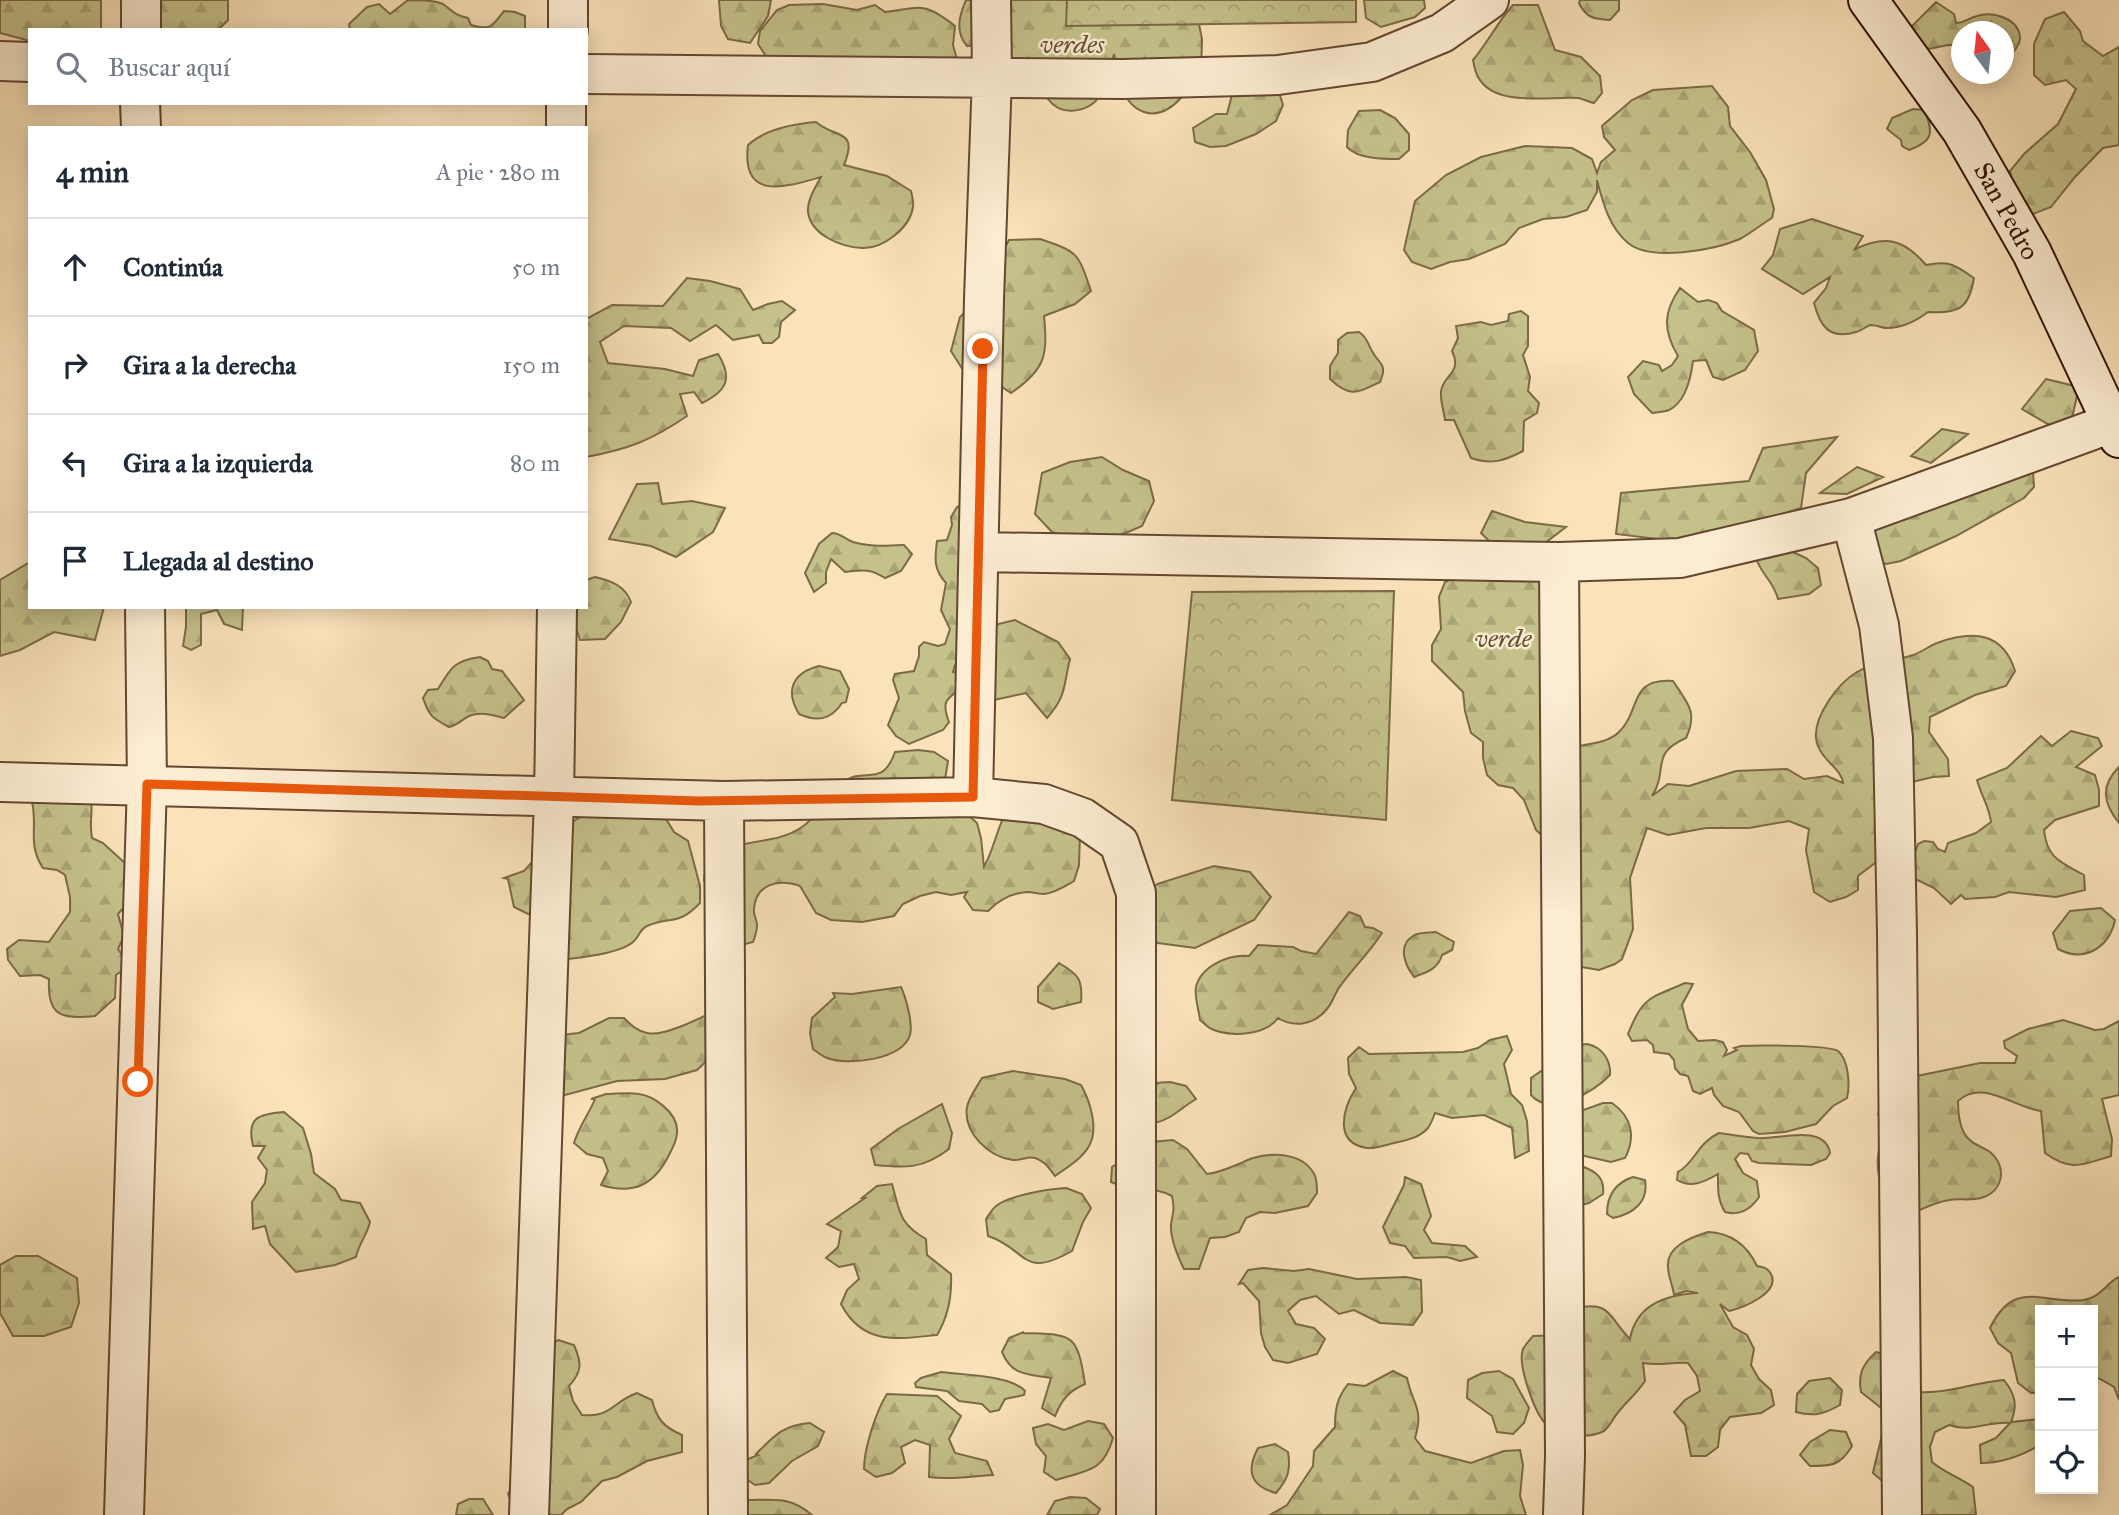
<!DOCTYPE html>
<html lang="es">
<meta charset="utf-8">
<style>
:root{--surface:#fff;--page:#f6f6f7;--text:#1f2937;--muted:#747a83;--line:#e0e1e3}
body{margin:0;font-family:"IM FELL Great Primer",serif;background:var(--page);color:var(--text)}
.controls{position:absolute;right:21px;bottom:21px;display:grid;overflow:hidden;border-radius:0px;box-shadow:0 4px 18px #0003}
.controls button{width:63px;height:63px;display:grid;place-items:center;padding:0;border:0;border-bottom:2px solid var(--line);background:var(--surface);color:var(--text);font:35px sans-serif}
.compass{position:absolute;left:1951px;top:21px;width:63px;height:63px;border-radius:50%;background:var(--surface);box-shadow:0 4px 18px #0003;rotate:345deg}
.stop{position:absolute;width:21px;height:21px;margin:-16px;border:5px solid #ea580c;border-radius:50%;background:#fff}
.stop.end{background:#ea580c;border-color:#fff;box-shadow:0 2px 7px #0008}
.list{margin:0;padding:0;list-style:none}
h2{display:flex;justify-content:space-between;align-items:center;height:91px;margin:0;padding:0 28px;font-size:30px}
h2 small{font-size:23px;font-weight:400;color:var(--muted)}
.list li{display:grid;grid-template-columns:46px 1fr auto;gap:21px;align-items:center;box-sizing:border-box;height:98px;padding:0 28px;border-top:2px solid var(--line)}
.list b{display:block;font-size:26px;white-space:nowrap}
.list em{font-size:23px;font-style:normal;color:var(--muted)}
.icon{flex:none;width:38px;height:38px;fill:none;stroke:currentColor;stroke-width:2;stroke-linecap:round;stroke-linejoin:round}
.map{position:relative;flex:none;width:2119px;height:1515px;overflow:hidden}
.search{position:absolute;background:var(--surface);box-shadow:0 4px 18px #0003;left:28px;top:28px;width:560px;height:77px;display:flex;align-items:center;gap:18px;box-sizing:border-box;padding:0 24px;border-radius:0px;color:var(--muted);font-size:26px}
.panel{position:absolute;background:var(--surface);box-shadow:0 4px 18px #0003;left:28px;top:126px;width:560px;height:483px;border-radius:0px}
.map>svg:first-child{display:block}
.forest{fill:url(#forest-firs);stroke:#7c6a46;stroke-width:2}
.park{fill:url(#park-crowns);stroke:#7c6a46;stroke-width:2}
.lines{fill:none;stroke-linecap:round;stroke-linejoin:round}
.street-casing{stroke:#64472f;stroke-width:42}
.secondary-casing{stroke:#321301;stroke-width:42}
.street{stroke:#fcecd2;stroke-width:38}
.secondary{stroke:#fcecd2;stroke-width:38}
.route{stroke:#ea580c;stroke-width:9}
.labels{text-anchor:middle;stroke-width:5;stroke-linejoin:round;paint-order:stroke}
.park-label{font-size:26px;font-style:italic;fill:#655031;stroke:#fcecd2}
.street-label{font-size:26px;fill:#321301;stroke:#fcecd2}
</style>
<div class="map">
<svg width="2119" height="1515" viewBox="0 0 2119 1515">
<defs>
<pattern id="forest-firs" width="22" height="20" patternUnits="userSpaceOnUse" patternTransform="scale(1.75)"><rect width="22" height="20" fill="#c5c18b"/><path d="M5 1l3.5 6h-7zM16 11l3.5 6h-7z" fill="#aaa576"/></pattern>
<pattern id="park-crowns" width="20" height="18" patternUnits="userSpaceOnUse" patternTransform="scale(1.75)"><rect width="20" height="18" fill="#c5c18b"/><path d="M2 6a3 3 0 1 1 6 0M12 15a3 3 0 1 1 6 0" fill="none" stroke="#aaa576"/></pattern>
</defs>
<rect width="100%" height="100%" fill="#fae2ba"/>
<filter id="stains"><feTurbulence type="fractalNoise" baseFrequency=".00286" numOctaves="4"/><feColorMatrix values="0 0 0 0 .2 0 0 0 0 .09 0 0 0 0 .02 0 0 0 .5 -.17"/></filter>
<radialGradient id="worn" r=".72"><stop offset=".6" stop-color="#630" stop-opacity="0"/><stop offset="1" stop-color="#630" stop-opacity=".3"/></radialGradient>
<path class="forest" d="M 0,0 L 101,0 L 101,30 L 30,30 L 30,41 L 0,33 Z
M 154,0 L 228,0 L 228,20 L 218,30 L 157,30 Z
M 408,0 C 418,0 435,0 443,4 C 454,12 454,15 468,18 L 471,25 C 490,31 493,26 504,11 L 515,12 L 525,16 L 525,30 L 350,30 L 349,24 L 367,7 L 379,4 L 390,14 Z
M 719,0 L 771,0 L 768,16 L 750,43 L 728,39 L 721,26 Z
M 966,0 L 1140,0 L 1198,19 L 1202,39 L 1201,74 C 1197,77 1191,80 1187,84 C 1184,88 1184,94 1181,98 C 1155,126 1129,113 1119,81 C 1116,72 1116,62 1114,54 C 1111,67 1108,85 1100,96 C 1088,113 1061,117 1048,99 C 1045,96 1044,89 1043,84 L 990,45 L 967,46 C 955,32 959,16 966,0 Z
M 1364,0 L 1424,0 L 1425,8 L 1415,17 L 1381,27 L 1366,18 Z
M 1580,0 L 1619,0 L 1619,10 L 1610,20 C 1594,19 1586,18 1579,3 Z
M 1936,2 L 1954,14 L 1956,23 C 1964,23 1969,18 1977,16 C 1992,11 2020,18 2020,39 C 2019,48 2010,56 2004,61 L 2004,32 L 1962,32 L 1961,65 L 1957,61 L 1958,45 C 1947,43 1936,49 1925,49 L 1910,28 Z
M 823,4 L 857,10 L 875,5 L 885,12 C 922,7 924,2 955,26 L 953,45 L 959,67 L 882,64 L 862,57 L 844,63 L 769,61 L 758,44 L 760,31 L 777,10 L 789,5 Z
M 1513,5 L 1538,5 L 1555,50 L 1581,57 L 1600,76 L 1602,93 L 1594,103 C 1589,102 1583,99 1578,98 C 1549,96 1495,108 1478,77 C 1475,72 1474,65 1473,60 C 1488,42 1497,23 1513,5 Z
M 2064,12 L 2080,31 L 2083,41 L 2103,56 L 2119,47 L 2119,145 L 2103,148 L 2075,177 L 2051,207 L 2030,215 L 2015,192 L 2010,171 L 2024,154 L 2058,124 L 2076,89 L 2066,80 L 2045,85 L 2034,75 L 2034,44 L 2045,19 Z
M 1712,86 L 1728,107 L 1730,126 L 1750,152 L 1766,180 L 1774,209 L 1772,218 C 1762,224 1751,233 1740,239 C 1714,250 1651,262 1628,243 C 1609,227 1603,203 1597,180 L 1597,192 L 1587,210 L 1566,217 L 1543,219 L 1519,228 L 1505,244 L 1469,259 L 1450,262 L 1431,269 L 1412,262 L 1404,250 L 1415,201 L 1446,175 L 1481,157 L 1525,146 L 1550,147 L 1572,148 L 1592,159 L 1597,173 L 1601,162 L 1615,150 L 1604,137 L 1602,126 L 1632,100 L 1653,90 Z
M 1278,89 L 1283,105 L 1276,121 L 1256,134 L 1226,146 L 1210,147 L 1195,142 L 1193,128 L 1216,114 L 1227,114 L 1233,91 Z
M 1913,109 L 1925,110 C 1933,133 1934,141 1909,150 L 1902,146 L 1901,140 L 1887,129 L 1892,118 Z
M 1380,110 L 1395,118 L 1409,134 L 1409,150 L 1399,159 C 1383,159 1358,159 1347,147 L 1348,130 L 1359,111 Z
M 816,122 C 835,139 859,128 844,165 L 887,176 L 911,191 C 912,196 914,202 913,207 C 910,228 883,249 862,248 C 841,247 811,235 808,212 C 807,200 816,186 821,177 C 786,187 741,202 748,145 C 765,129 793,124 816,122 Z
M 1812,219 L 1863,236 L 1855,249 C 1886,235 1904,239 1926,265 C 1949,260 1955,265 1974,278 C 1969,309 1958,314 1928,312 C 1916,321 1903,328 1887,328 C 1882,328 1876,325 1871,325 C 1866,326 1861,331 1856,332 C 1829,340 1820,326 1814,303 L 1826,288 L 1830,277 L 1803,294 L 1762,269 L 1773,255 L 1780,229 Z
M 1040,239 C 1079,252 1078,253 1091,291 L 1075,304 L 1044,316 C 1048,356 1045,370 1011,393 L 993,381 L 963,370 L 951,351 L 960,317 L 978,299 L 1009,240 Z
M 687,278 L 710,281 L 740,289 L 753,310 L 768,304 L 782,301 L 795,310 L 781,322 L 779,337 L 772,343 L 763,343 L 759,335 L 733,340 L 716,325 L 690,341 L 671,328 L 624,326 L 600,342 L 608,363 L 665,369 L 693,376 L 699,360 L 718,354 C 733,378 727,391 702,403 L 694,392 L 680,394 L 687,416 C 652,440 629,449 586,457 L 586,319 L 612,305 L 663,306 Z
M 1680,288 L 1698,302 L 1708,300 L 1717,303 L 1722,311 L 1754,330 L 1758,351 L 1745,370 L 1723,380 L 1713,377 L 1706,360 L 1693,361 C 1691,377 1686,402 1669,410 C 1664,412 1657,412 1652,413 L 1634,394 L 1628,377 L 1643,361 L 1659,365 L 1662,371 L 1672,365 L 1678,356 C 1663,331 1663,312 1680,288 Z
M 1521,311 L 1528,316 L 1528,346 L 1523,355 L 1530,377 L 1528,391 L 1539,403 L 1537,413 L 1524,421 L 1523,451 C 1504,461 1491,465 1471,458 L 1454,420 L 1445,420 C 1444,411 1440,401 1441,392 C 1442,375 1463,374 1452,351 L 1458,338 L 1456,326 L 1481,322 L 1491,325 L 1508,321 L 1509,314 Z
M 1359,332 C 1368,338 1367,343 1372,351 C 1379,365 1388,363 1380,382 C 1357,393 1350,398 1330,379 L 1330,366 L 1338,353 L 1338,340 L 1347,333 Z
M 2046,379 L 2079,387 L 2068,436 L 2022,409 Z
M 1942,429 L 1968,434 L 1931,463 L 1911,456 Z
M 1837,437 L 1806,473 L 1801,508 L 1690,543 L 1616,534 L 1621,493 L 1749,481 L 1763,448 Z
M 1102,457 L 1123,470 L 1149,481 L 1154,501 L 1142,526 L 1105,542 L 1076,539 L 1052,532 L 1035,514 L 1042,473 L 1070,462 Z
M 1857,467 L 1883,477 L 1847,494 L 1820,493 Z
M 2033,471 L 2034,487 L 2024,498 L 1956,536 L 1901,561 L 1886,564 L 1871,557 L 1866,527 Z
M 658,483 L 662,504 L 692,501 L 725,508 L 713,532 L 676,557 L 651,546 L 609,539 L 637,484 Z
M 965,504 L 966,659 L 955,665 L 953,672 L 966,675 L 963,687 C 946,699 941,701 949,722 L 943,730 L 909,744 L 896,736 L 888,725 L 899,698 L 893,680 L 895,674 L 914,671 L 919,656 L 919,647 L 924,642 L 938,646 L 945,644 L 950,629 L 941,610 L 946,583 C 933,569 935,558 937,541 L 947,540 L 952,525 L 951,517 L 957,507 Z
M 1492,511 L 1525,522 L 1566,527 L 1515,566 L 1481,533 Z
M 832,533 C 841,533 844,539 853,542 C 870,547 886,546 904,545 L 912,554 L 901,571 L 885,578 C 870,568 862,570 845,572 L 831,559 L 826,572 L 826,583 L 814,592 L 805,573 L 819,544 Z
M 1791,551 L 1806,558 L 1818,568 L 1821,585 L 1809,594 L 1778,599 C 1773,580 1762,576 1756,558 Z
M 30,562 L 30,607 L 104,607 L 95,640 L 54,632 L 20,650 L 0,656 L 0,580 Z
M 1458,576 L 1550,581 L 1573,747 C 1589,744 1608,743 1619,732 C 1642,709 1628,678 1673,681 C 1688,704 1698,712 1686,738 C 1649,754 1669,770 1652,796 L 1668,784 L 1689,786 L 1736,771 L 1787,769 L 1804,779 L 1827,776 L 1843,783 C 1842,768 1818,759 1816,738 C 1814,716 1838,683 1857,672 C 1874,662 1895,661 1913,655 C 1922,652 1929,646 1937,643 C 1973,630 2003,632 2015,671 L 2006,686 L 1975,695 L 1930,717 L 1929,732 L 1948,759 L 1949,776 L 1933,777 L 1878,790 L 1888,853 L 1858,876 L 1858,890 L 1846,897 L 1830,902 L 1814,892 L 1806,850 L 1809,829 L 1789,821 L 1749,828 L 1706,828 L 1668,835 L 1647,828 L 1630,878 L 1633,929 L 1622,959 L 1615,964 L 1599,970 L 1582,967 L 1575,944 L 1570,862 L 1536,830 L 1524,800 L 1513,788 L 1498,785 L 1487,775 L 1483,758 L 1483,742 L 1471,733 L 1465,711 L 1463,692 L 1432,661 L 1432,645 L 1441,629 L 1439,597 L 1445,582 Z
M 595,577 C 612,581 625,586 631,602 L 621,622 L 605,639 L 580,640 L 573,619 L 575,607 L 586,607 L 586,580 Z
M 186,607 L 243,607 L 242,630 L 224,624 L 217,610 L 201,614 L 201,645 L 191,650 L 183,646 L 186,627 Z
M 1015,620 L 1058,642 L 1070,659 C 1063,687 1067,695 1047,718 L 1026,693 L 994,700 L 992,637 L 998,624 Z
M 480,657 L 488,661 L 492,669 L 502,671 L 524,700 L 504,718 C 493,715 480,711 469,716 C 461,720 458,725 449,727 C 432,718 429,716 423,698 L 428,690 L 438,689 C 451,667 454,661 480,657 Z
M 819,666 L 840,671 L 849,689 L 846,702 L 842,703 C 831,720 817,722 799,714 C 785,691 792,673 819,666 Z
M 2071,731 L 2098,738 L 2102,746 L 2076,767 L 2095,775 L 2099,790 L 2099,806 L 2055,820 L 2044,830 C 2047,859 2061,862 2084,875 L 2085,890 L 2056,897 L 2009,892 L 1995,897 L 1965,899 L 1961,895 L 1951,904 L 1934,888 L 1907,875 L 1918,844 L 1924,841 L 1933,842 L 1938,849 L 1945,852 L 1948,843 L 1976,833 L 1991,822 C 1989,806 1981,795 1977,780 L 2007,768 L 2041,736 L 2052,746 Z
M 918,750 L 934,752 L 948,761 L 943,792 L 977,823 L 981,838 L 984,867 C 994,849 997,828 1007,810 L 1080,832 L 1079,865 L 1074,881 C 1065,886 1055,893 1044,894 C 1038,894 1033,892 1027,892 C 1011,893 999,900 988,911 L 973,910 L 964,897 L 967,892 L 951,895 L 936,892 L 920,896 L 903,904 L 894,916 L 862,922 L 831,920 L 816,913 L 800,886 C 779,879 756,883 754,909 C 753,915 757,919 757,925 C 757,930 755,937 753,942 L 737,946 L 714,909 L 704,880 L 706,863 C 710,860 714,855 719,852 C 744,839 778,844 802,827 C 819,816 827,794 843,782 C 865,766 882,789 895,752 Z
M 2119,767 L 2119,823 C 2103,803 2100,786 2119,767 Z
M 91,798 C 93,812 89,824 92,838 L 103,843 L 127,865 L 125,906 L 118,914 L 124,936 L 118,949 L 125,959 L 122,971 L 116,975 L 115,998 L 95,1016 C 62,1019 47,1017 49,979 L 40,975 L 20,976 L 8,960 L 7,949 L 19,940 L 49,942 L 70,912 L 70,897 L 65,875 L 57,870 L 43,868 C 27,844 38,827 32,802 Z
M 657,804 L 674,832 L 688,841 L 700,886 L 700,903 C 677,927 672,915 647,926 C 639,930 640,936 633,942 C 619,954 578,958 559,960 L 544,911 L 528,914 L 514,907 L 508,879 L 504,878 L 524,871 L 563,828 L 591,810 Z
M 1214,866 L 1250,872 L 1271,897 L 1254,920 L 1195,948 L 1158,943 L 1134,921 L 1144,899 L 1157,884 Z
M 2101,908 L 2115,920 C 2109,948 2084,963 2058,949 L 2053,933 L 2070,911 Z
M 1349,912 L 1360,916 L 1365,927 L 1373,928 L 1382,933 C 1370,952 1354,967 1341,985 C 1335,992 1333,1002 1327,1009 C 1314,1025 1294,1028 1278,1018 C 1266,1035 1233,1037 1214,1030 C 1209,1029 1204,1023 1200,1020 C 1199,1010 1194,996 1196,987 C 1201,966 1229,954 1249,956 L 1258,945 L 1293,947 L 1301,951 L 1316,954 Z
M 1436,932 L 1454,942 L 1452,950 L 1442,955 C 1438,969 1427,972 1414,977 C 1405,965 1397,946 1413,936 C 1418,932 1429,933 1436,932 Z
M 1059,963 C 1078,974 1083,979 1081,1002 L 1053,1009 L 1038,1002 L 1038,987 Z
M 1685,983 L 1693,984 L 1682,1005 L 1688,1029 L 1698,1041 L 1715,1040 L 1723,1042 L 1727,1050 L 1724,1056 L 1737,1050 L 1734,1048 L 1741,1046 C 1756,1045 1830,1045 1838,1051 C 1849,1060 1850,1086 1847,1098 L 1833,1106 L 1816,1124 L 1785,1132 L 1759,1134 L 1753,1131 L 1739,1112 L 1723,1106 L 1714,1095 L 1712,1088 L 1700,1094 L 1693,1091 L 1688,1076 L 1680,1074 L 1675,1068 L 1674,1060 L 1669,1054 L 1654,1052 L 1653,1045 L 1647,1040 L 1632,1041 L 1628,1034 C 1643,996 1649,999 1685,983 Z
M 901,987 C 906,998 913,1023 910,1035 C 902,1060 848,1066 827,1058 C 822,1056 817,1052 813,1049 L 810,1033 L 812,1018 L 835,997 L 833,993 L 852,994 Z
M 732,1003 L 745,1012 L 742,1027 L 697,1070 L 665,1079 L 617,1081 L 554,1098 L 561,1035 L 579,1033 L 609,1018 L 624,1018 C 631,1025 637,1031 647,1033 C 665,1038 714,1011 732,1003 Z
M 2063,1020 L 2095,1030 L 2104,1029 L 2119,1021 L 2119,1095 L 2102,1099 L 2112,1139 L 2111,1156 C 2082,1165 2071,1172 2045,1153 L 2041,1111 C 2015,1108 1982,1078 1958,1101 C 1958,1110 1959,1124 1964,1133 C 1969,1143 1981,1146 1990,1152 C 2008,1167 2003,1192 1981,1198 C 1970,1201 1960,1198 1949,1200 C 1936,1202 1924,1208 1913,1213 L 1882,1193 C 1876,1166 1876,1155 1884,1129 L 1878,1114 L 1881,1106 L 1917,1076 L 1980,1063 L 2015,1063 L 2017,1056 L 2005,1048 L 2004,1041 L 2028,1029 Z
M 1507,1036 L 1512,1050 L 1504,1064 L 1511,1094 L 1522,1105 L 1527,1121 L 1529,1151 L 1515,1158 L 1512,1128 L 1484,1115 L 1452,1118 L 1435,1113 C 1433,1118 1431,1124 1428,1128 C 1419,1138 1407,1140 1394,1143 C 1386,1145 1375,1149 1367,1148 C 1333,1143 1343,1108 1356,1088 L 1349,1074 L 1348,1058 L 1359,1047 L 1369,1054 L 1463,1052 L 1478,1048 L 1490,1040 Z
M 1587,1044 C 1602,1047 1611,1060 1610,1075 C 1593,1093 1550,1117 1531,1095 L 1531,1078 L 1579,1045 Z
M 1013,1071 L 1065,1079 L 1081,1085 C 1090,1101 1099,1129 1089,1146 C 1082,1159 1066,1168 1055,1176 C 1049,1168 1045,1161 1035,1158 C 1028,1156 1020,1161 1013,1160 C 989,1157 963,1133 967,1107 C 969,1097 977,1087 982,1078 Z
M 1170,1082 L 1186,1086 L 1196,1099 C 1181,1108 1172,1119 1155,1123 L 1144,1093 L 1157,1084 L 1154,1083 Z
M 606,1094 C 616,1094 628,1092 639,1094 C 654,1096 676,1112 677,1129 C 678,1138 673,1147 669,1155 C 654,1185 634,1195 601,1185 L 608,1171 L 603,1158 L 587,1154 L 574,1143 C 579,1126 589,1114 595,1099 L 591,1099 Z
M 1603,1103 L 1612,1103 C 1632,1117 1636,1137 1625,1158 L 1611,1162 L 1554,1149 L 1572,1114 Z
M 942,1104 L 952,1133 L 949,1149 C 923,1169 906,1168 875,1165 L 871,1149 L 898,1129 Z
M 284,1112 L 303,1128 L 311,1154 L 314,1173 L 335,1189 L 341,1200 L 360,1203 L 370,1222 C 367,1235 359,1243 356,1257 L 335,1265 L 296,1272 L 270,1244 L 265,1226 L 253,1229 L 252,1202 L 265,1183 L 267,1170 L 258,1158 L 265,1146 L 253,1146 C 246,1117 259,1114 284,1112 Z
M 1719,1133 C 1732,1135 1745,1137 1757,1138 C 1778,1140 1825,1123 1830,1153 L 1826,1159 L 1811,1165 L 1759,1163 L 1752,1161 L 1748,1154 L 1740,1153 L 1735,1159 L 1743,1173 L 1757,1181 L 1759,1197 C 1751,1209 1740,1216 1725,1212 C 1717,1199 1718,1188 1718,1174 C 1706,1181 1691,1189 1677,1180 L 1678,1172 C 1695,1163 1697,1143 1719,1133 Z
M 1173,1140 L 1187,1149 L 1207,1174 C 1224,1172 1237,1164 1253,1158 C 1274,1152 1305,1153 1315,1176 C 1317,1181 1317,1188 1317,1193 L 1308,1206 L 1275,1213 L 1260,1212 L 1246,1218 L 1239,1232 L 1225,1237 L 1210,1238 L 1199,1269 L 1184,1269 C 1178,1257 1170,1239 1171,1224 C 1173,1212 1175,1210 1172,1196 C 1152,1185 1133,1192 1111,1182 L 1112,1167 L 1151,1142 Z
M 1581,1166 C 1596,1171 1605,1178 1603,1194 L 1589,1203 L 1574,1207 Z
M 1405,1177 L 1421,1184 L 1431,1216 L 1424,1230 L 1432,1243 L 1465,1246 L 1477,1257 L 1460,1261 L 1447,1257 L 1414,1258 L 1405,1246 L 1390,1243 L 1383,1227 L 1404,1185 Z
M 1633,1177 L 1645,1180 C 1649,1202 1633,1214 1613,1218 L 1607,1214 C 1607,1195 1615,1183 1633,1177 Z
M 892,1184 C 900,1212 899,1224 926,1239 L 927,1255 L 951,1274 C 952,1296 948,1317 937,1335 C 897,1339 863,1346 841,1304 L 847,1290 L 859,1279 L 854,1264 L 839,1267 L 826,1258 L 838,1247 L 841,1231 L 827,1224 L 865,1198 L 862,1198 L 877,1186 Z
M 1066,1188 L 1082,1194 L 1091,1208 L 1083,1222 L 1072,1251 C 1021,1280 1028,1249 988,1236 L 986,1219 C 989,1215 992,1209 996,1206 C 1010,1195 1049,1189 1066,1188 Z
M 1708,1232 C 1732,1233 1747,1245 1757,1266 C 1763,1267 1768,1268 1771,1274 C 1781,1293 1742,1308 1729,1311 L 1720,1304 L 1733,1327 L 1747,1335 L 1754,1349 L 1751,1365 L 1759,1379 L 1771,1390 L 1774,1405 L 1761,1413 L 1730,1417 L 1720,1430 L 1718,1447 L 1706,1456 L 1691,1456 L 1685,1425 L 1674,1412 L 1685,1400 L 1700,1391 L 1697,1376 L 1688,1363 C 1672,1362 1658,1366 1643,1363 L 1645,1381 C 1636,1395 1623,1404 1614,1418 C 1611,1423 1608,1428 1604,1431 C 1589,1439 1559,1436 1547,1425 C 1535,1415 1517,1364 1523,1349 C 1525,1345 1530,1340 1533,1336 L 1565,1335 L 1576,1308 C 1611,1300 1609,1318 1630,1339 C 1636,1306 1663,1295 1698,1293 L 1686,1291 L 1674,1295 C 1673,1286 1668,1276 1668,1267 C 1666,1246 1692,1237 1708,1232 Z
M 16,1256 L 38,1256 L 77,1278 L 79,1303 L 71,1327 L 44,1336 L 13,1336 L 0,1313 L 0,1265 Z
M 1263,1268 L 1294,1271 L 1309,1269 L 1357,1279 L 1406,1277 L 1421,1280 L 1422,1312 L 1413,1325 L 1380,1323 L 1354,1310 L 1339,1314 L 1316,1296 L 1300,1300 L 1288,1311 L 1296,1324 L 1314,1328 L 1325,1339 L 1317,1354 L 1288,1363 L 1273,1360 L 1265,1347 L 1261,1333 L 1259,1301 L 1243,1283 L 1239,1284 L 1248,1270 Z
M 2119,1277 L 2119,1400 L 2114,1387 L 2093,1375 L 2093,1310 L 2040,1310 L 2040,1392 L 2031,1393 L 2018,1383 L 2011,1353 L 1998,1343 L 1990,1328 C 2015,1277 2043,1305 2084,1300 C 2100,1298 2106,1283 2119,1277 Z
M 1024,1332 L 1022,1333 C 1072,1335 1077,1331 1085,1384 C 1069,1391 1062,1399 1055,1416 L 1042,1408 L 1051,1378 C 1027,1374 1012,1376 1002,1352 L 1009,1338 Z
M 558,1340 L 574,1345 C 582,1363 582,1372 569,1386 L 573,1401 L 582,1415 C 611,1418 612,1402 637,1393 L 652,1400 C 657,1420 664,1427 682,1435 L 682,1452 L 647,1461 L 617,1477 L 602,1481 L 581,1502 L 567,1509 L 561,1515 L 515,1515 L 514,1508 L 508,1494 L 516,1480 L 553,1344 Z
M 1876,1352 L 1887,1355 L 1919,1392 C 1948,1394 1975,1382 2004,1380 C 2015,1394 2018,1405 2011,1422 L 2040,1419 L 2040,1445 C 2021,1456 2003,1463 1981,1463 L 1980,1445 L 1996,1438 L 2010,1423 C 1987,1421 1970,1433 1949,1425 L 1935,1432 L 1930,1447 L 1932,1462 C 1945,1473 1959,1477 1973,1487 L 1976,1515 L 1895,1515 L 1896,1493 L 1873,1473 C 1877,1453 1885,1430 1885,1411 L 1861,1392 C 1858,1374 1862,1365 1876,1352 Z
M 1393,1371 L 1407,1378 C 1413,1406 1424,1408 1415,1438 L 1425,1451 L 1471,1463 L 1504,1451 L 1520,1450 L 1523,1465 L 1520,1496 L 1526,1515 L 1270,1515 L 1287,1505 L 1313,1466 L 1314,1451 L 1335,1427 C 1335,1409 1337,1398 1348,1384 L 1365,1386 Z
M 1499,1371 L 1513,1379 L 1529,1408 L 1524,1423 L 1513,1434 L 1497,1432 L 1492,1416 L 1467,1398 L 1468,1380 L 1482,1373 Z
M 941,1372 C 961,1375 1011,1375 1025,1391 L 1024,1395 L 1005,1399 L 999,1410 L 990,1412 L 982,1404 L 959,1401 L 947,1391 L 916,1387 L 915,1383 L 921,1378 Z
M 1830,1378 L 1842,1390 L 1840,1405 C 1824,1414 1814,1417 1796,1412 L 1797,1394 L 1809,1381 Z
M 887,1394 L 937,1396 L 961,1416 L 949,1439 L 955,1453 L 987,1461 L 993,1475 C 972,1476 950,1480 929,1477 L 930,1445 L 915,1440 L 901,1447 L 905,1463 L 892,1473 L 876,1477 L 864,1469 C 864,1449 876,1411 887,1394 Z
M 1088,1421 L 1104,1424 L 1113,1438 C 1103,1473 1087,1470 1056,1480 L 1044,1472 L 1046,1456 L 1036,1444 L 1033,1428 L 1048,1424 L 1064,1430 Z
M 810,1423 L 824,1432 L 818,1446 L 792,1461 L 769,1483 L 755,1485 L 742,1476 L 746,1460 L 758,1455 L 756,1454 C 774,1436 783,1425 810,1423 Z
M 1830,1430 L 1846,1432 L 1852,1446 C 1840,1466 1832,1466 1810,1466 L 1800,1455 L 1810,1442 Z
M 1275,1444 L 1288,1452 C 1291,1470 1288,1479 1276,1493 C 1250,1486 1246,1471 1258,1448 Z
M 1070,1497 L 1086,1498 L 1100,1509 L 1097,1515 L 1047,1515 L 1055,1501 Z
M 469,1499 L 483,1499 L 493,1515 L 456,1515 L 458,1504 Z
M 747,1500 C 775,1500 790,1496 812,1515 L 732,1515 Z"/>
<path class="park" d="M 1067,0 L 1356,0 L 1356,22 L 1066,26 Z
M 1394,591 L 1386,820 L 1172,800 L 1192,592 Z"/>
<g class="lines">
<defs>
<path id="street" d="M 141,30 L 141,0
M 568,30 L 568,0
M 0,61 L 30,62
M 586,74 L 1122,79 L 1278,75 L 1372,62 L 1442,33 L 1489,0
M 140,103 L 141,128
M 566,128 L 566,103
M 1851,518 L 1879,625 L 1893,738 L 1897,933 L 1902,1515
M 980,552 L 1559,562 L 1680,558 L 1851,518 L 2112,423
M 1559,562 L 1565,1456 L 1563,1515
M 0,782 L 724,801 L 973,797 L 1044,804 L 1083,818 L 1119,843 L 1136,893 L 1136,1515
M 973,797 L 984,299 L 992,76 L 991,0
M 724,801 L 728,1515
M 124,1515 L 147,784 L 145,607
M 529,1515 L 554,798 L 557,607"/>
<path id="secondary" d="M 1868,0 L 1962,131 L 2032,253 L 2119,438"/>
</defs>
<use href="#street" class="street-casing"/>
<use href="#secondary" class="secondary-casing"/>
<use href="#street" class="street"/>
<use href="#secondary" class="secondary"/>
</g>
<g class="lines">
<path class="route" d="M 138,1082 L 147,784 L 699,801 L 973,797 L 983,349"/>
</g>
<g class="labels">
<g class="park-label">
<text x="1072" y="53">verdes</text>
<text x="1503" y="647">verde</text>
</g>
<g class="street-label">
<text transform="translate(2007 211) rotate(61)" y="9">San Pedro</text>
</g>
</g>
<rect width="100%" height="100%" filter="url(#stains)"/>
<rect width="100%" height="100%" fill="url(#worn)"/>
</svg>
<div class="controls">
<button>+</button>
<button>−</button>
<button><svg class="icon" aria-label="locate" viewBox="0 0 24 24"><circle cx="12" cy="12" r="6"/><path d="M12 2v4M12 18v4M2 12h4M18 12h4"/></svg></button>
</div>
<svg class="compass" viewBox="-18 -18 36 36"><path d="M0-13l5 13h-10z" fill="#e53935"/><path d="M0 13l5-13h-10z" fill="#747a83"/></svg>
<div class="stop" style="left:138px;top:1082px"></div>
<div class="stop end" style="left:983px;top:349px"></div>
<div class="search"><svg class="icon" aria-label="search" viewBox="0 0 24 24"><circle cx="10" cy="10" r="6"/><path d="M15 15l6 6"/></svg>Buscar aquí</div>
<section class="panel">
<h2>4 min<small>A pie · 280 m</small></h2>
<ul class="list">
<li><svg class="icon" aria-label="ahead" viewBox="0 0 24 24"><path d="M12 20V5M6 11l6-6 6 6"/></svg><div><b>Continúa</b></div><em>50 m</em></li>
<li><svg class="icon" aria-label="right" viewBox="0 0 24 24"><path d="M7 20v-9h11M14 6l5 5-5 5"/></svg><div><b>Gira a la derecha</b></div><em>150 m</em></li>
<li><svg class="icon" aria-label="left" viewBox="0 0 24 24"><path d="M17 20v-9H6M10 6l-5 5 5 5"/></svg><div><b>Gira a la izquierda</b></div><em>80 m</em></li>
<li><svg class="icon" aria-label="arrive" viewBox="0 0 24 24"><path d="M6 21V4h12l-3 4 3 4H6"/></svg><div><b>Llegada al destino</b></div></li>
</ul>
</section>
</div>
